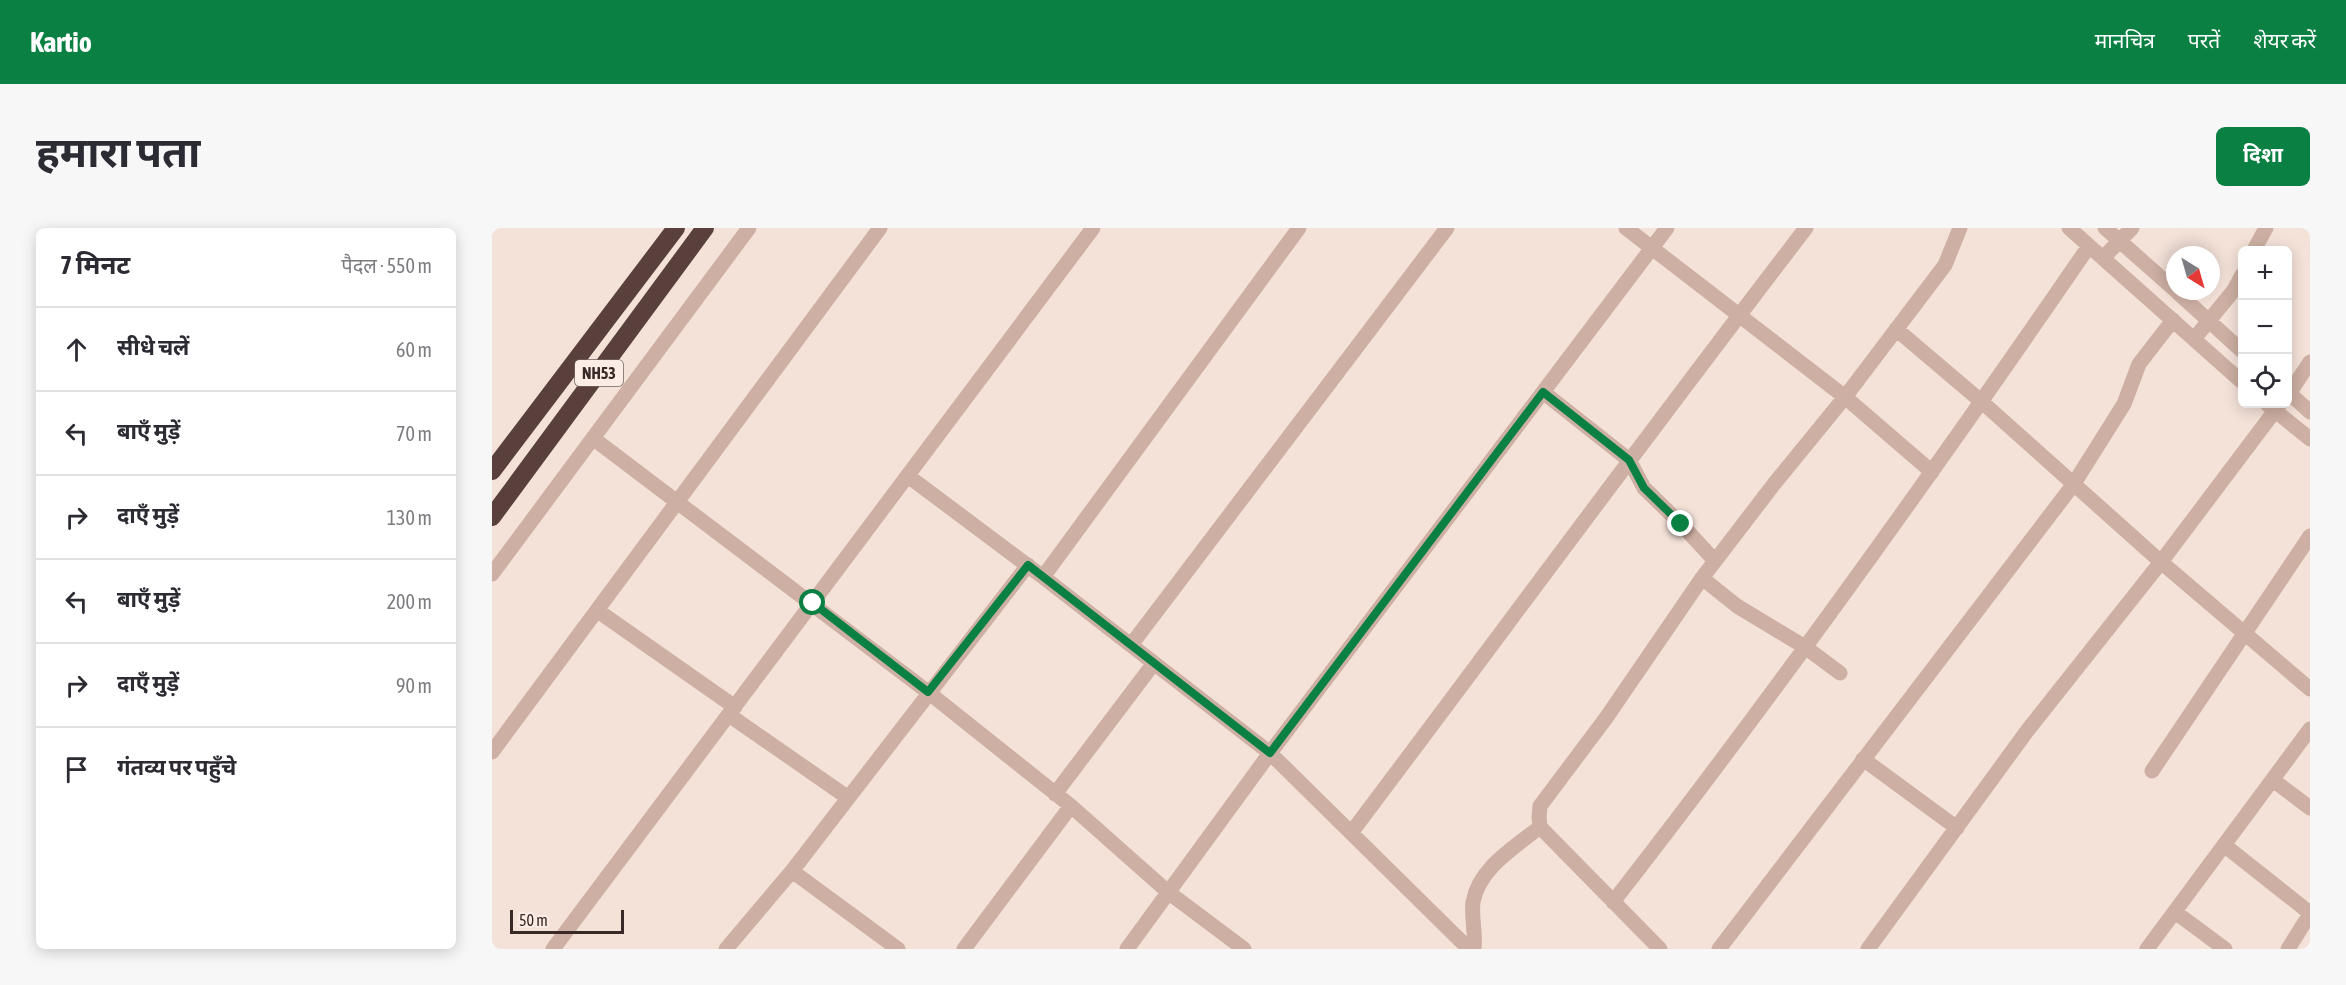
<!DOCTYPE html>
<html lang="hi">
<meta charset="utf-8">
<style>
:root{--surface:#fff;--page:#f7f7f7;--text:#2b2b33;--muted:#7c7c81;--line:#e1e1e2;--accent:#0b8043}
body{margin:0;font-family:"Asap Condensed","Noto Sans Devanagari",sans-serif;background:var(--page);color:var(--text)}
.controls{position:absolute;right:18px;top:18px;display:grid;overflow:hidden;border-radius:9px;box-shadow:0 3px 15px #0003}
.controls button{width:54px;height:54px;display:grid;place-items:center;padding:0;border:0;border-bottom:2px solid var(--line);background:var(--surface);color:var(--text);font:30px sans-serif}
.compass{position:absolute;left:1674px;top:18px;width:54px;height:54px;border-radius:50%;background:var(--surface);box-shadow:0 3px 15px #0003;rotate:143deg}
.scale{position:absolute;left:18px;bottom:15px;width:114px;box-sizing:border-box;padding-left:6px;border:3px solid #382826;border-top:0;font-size:16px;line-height:21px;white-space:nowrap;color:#382826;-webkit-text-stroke:4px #fbede6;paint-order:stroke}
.stop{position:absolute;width:18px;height:18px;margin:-14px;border:4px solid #0b8043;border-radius:50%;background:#fff}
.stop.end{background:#0b8043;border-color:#fff;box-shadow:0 2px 6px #0008}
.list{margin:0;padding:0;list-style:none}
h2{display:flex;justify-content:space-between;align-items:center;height:78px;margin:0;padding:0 24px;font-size:26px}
h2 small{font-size:20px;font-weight:400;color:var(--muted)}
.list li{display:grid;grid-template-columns:39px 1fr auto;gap:18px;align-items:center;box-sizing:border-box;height:84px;padding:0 24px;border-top:2px solid var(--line)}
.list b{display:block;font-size:22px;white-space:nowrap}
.list em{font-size:20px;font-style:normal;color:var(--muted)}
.icon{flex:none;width:33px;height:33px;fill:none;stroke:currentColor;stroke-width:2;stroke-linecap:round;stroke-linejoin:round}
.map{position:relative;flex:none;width:1818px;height:721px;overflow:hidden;border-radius:9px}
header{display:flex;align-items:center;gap:36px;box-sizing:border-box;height:84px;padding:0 30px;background:var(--accent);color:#fff}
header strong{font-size:28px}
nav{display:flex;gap:33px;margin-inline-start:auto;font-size:21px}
.intro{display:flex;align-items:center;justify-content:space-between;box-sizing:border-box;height:144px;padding:0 36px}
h1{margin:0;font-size:42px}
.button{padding:15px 27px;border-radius:9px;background:var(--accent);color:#fff;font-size:21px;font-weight:700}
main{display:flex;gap:36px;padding:0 36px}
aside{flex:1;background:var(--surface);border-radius:9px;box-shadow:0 3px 15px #0003}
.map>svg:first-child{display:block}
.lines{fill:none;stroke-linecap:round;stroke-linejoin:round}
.minor{stroke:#cdafa3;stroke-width:15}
.highway{stroke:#5a403c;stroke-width:18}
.route{stroke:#0b8043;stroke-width:8}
.labels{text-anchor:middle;stroke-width:4.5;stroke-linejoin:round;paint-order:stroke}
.shield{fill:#fbede6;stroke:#726360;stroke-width:1.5}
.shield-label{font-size:16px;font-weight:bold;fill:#382826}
</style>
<header>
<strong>Kartio</strong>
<nav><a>मानचित्र</a><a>परतें</a><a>शेयर करें</a></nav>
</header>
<div class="intro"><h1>हमारा पता</h1><a class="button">दिशा</a></div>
<main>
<aside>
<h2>7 मिनट<small>पैदल · 550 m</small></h2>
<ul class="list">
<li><svg class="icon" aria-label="ahead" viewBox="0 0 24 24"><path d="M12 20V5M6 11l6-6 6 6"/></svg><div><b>सीधे चलें</b></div><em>60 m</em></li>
<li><svg class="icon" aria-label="left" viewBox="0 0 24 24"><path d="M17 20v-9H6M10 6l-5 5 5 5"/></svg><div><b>बाएँ मुड़ें</b></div><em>70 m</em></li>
<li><svg class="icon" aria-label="right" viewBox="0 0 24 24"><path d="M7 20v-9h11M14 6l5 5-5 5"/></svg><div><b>दाएँ मुड़ें</b></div><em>130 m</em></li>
<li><svg class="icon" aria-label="left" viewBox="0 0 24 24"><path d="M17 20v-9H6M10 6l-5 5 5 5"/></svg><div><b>बाएँ मुड़ें</b></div><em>200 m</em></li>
<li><svg class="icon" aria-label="right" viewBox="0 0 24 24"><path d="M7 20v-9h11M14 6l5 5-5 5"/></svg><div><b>दाएँ मुड़ें</b></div><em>90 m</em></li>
<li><svg class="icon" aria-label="arrive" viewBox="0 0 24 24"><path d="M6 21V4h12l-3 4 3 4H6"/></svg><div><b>गंतव्य पर पहुँचे</b></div></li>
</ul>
</aside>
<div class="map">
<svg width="1818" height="721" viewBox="0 0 1818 721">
<rect width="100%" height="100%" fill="#f4e2d9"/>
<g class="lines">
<path class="minor" d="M 1134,0 L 1353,169 L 1440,244
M 1577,0 L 1750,154
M 1613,0 L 1683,62
M 1762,22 L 1774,0
M 1611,30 L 1640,0
M 1684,63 L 1750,123
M 1404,101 L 1490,174 L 1669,334 L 1818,461
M 1702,111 L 1742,62 L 1750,47
M 1051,164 L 1137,232 L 1152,260 L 1189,296 L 1223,333
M 1796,164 L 1818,184
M 1796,167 L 1818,134
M 1776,177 L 1818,211
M 102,211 L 436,464 L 579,578 L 676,664 L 752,721
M 416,248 L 551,349 L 778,525 L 977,721
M 0,346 L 257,0
M 551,349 L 807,0
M 1210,350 L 1245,378 L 1313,419 L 1348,445
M 106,383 L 243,479
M 639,417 L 955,0
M 237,487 L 355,569
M 0,524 L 388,0
M 1371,531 L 1465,600
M 1660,543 L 1818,308
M 1781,552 L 1818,580
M 563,566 L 662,435
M 859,605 C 1011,403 1160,200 1314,0
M 1732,617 L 1818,685
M 300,643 L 406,721
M 1121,674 C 1287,461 1444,241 1597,18
M 1683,684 L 1733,721
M 61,721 L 601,0
M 234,721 L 300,643 L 536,337
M 472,721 L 579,578
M 635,721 L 778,525 L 1175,0
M 982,721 C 984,705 979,690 981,674 C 987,640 1023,619 1048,599
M 1168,721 L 1048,599 L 1047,589 L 1048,578 L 1114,490 L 1210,350 L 1282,256 L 1353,169 L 1453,37 L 1468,0
M 1227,721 L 1581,257 L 1632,176 L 1647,136 L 1681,92
M 1376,721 L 1535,503 L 1669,334 L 1788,176
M 1655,721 L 1818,501
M 1796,721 L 1818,686"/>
<path class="highway" d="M 0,243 L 184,0
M 0,289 L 213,0"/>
</g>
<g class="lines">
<path class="route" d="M 321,375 L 436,464 L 536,337 L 778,525 L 1051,164 L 1137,232 L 1152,260 L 1189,296"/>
</g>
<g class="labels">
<rect class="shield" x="83" y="132" width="48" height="26" rx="4.5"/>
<g class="shield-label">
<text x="107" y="151">NH53</text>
</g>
</g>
</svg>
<div class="controls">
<button>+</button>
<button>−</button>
<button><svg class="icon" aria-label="locate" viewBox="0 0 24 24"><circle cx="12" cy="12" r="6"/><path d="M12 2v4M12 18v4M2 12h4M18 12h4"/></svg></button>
</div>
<svg class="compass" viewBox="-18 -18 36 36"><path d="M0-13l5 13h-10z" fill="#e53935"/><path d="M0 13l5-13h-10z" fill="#7c7c81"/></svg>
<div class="scale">50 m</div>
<div class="stop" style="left:321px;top:375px"></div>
<div class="stop end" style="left:1189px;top:296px"></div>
</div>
</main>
